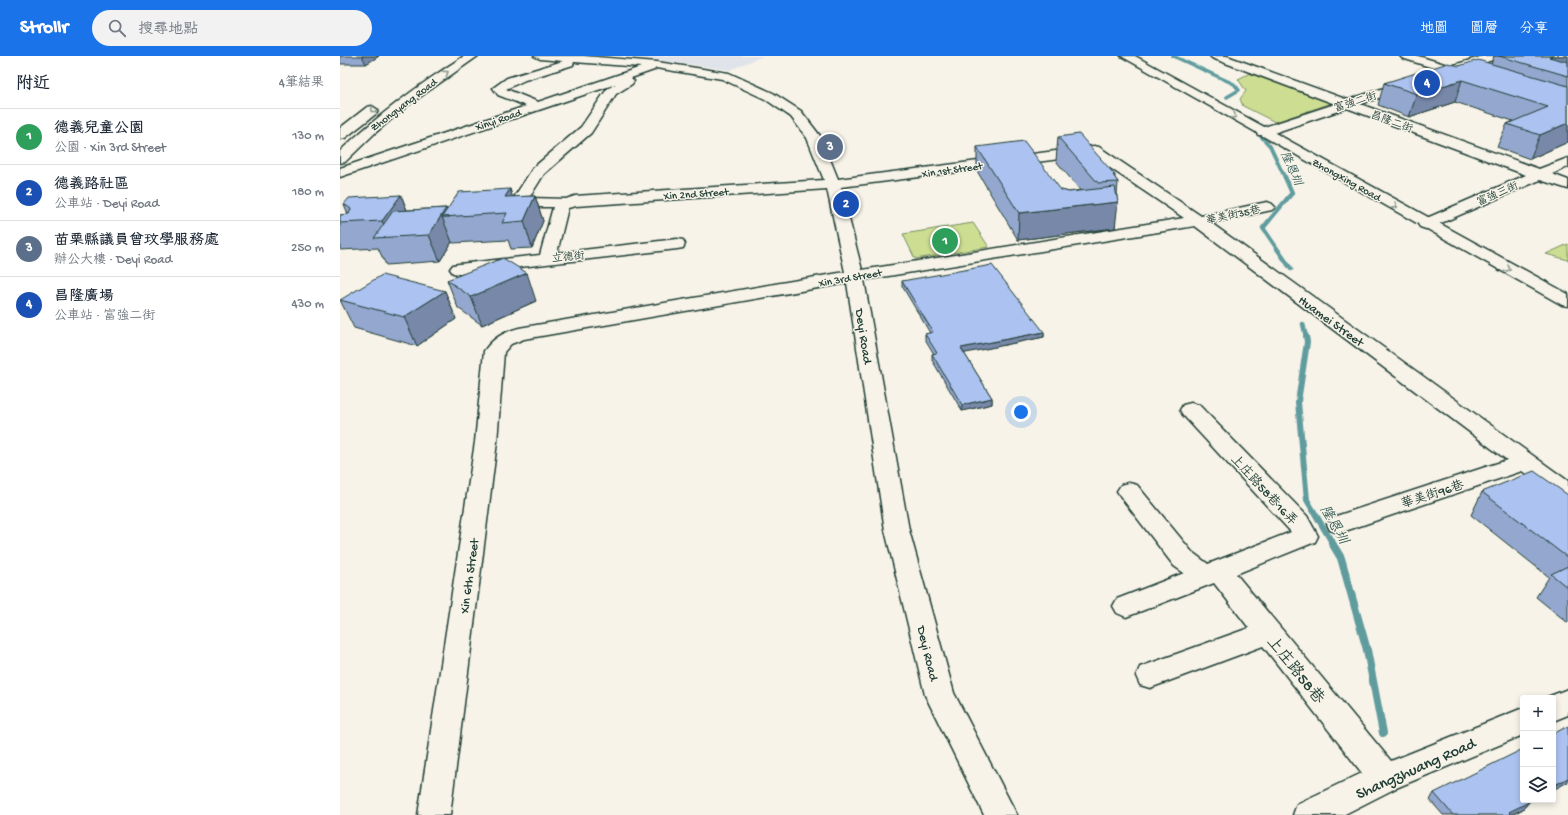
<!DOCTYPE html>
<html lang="zh-TW">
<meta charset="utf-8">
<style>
:root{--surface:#fff;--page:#f2f2f3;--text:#1f2937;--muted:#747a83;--line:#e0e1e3;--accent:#1a73e8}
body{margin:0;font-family:"Gochi Hand","LXGW WenKai TC",sans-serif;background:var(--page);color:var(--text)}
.controls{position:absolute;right:12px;bottom:12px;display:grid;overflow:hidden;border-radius:4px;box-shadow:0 2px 6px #0003}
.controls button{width:36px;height:36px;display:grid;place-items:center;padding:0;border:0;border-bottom:1px solid var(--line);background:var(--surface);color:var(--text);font:20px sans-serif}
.you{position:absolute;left:681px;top:356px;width:14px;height:14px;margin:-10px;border:3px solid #fff;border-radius:50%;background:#1a73e8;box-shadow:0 0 0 6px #1a73e833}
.badge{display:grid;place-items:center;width:26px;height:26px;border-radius:50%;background:var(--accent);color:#fff;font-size:13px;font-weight:700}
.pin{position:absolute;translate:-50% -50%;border:2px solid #fff;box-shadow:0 1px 4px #0006}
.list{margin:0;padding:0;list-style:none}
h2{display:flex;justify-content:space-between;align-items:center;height:52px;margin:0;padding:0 16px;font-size:17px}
h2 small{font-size:13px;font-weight:400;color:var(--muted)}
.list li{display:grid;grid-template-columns:26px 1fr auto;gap:12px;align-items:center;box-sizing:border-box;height:56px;padding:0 16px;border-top:1px solid var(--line)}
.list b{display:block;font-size:15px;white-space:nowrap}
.list p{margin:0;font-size:13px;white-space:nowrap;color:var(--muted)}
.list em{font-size:13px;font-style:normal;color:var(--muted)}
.icon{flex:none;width:22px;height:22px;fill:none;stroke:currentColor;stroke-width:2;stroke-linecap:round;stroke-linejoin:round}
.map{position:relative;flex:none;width:1228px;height:759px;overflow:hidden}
header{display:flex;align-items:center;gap:24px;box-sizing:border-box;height:56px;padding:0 20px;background:var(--accent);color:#fff}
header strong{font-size:19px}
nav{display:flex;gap:22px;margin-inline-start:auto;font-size:14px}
.search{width:280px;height:36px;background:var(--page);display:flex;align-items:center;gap:10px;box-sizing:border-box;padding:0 14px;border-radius:22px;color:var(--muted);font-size:15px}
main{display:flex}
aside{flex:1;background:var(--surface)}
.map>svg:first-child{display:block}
.built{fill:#e0e4ea}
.green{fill:#cdde92;stroke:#768e63}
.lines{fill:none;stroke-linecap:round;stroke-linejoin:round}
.stream-far3{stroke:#609c9e;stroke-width:3.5}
.stream-far2{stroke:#609c9e;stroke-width:4.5}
.stream-far1{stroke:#609c9e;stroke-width:6}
.stream{stroke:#609c9e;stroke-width:8}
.street-casing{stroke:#1f3d34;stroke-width:3}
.secondary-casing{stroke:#1f3d34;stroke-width:3}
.street{fill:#f7f3e8;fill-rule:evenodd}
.secondary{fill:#f7f3e8;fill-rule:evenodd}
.wall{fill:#94a7ce;stroke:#1f3d34}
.shaded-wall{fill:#7888a8;stroke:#1f3d34}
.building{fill:#acc2f0;stroke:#1f3d34}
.oneway{stroke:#8b988e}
.labels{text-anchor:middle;stroke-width:3;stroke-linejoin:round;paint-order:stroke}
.far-street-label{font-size:11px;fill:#1f3d34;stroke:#f7f3e8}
.far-water-label{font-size:12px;font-style:italic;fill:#355d57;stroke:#f7f3e8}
.street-label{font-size:13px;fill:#1f3d34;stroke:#f7f3e8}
.water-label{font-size:14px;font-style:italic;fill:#355d57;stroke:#f7f3e8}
.near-street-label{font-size:16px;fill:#1f3d34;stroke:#f7f3e8}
</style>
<header>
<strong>Strollr</strong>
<div class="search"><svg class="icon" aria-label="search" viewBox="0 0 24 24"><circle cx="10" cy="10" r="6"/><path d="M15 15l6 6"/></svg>搜尋地點</div>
<nav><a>地圖</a><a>圖層</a><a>分享</a></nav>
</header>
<main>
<aside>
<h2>附近<small>4筆結果</small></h2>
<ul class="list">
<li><span class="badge" style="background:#2e9e5b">1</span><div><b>德義兒童公園</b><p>公園 · Xin 3rd Street</p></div><em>130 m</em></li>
<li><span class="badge" style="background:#1a4fb4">2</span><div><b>德義路社區</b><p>公車站 · Deyi Road</p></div><em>180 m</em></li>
<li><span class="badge" style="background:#5c6f8a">3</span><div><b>苗栗縣議員曾玟學服務處</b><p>辦公大樓 · Deyi Road</p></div><em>250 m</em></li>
<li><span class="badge" style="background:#1a4fb4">4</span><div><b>昌隆廣場</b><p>公車站 · 富強二街</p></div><em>430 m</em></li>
</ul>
</aside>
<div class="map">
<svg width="1228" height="759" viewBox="0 0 1228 759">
<rect width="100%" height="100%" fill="#f7f3e8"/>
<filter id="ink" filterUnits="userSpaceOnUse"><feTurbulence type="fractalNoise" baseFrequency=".025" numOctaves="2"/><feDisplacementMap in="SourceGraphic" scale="8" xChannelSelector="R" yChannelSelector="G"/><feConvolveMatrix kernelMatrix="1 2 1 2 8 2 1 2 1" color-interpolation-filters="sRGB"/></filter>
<g filter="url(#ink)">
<path class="built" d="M 287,0 L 423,0 L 390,14 Z"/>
<path class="green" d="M 910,17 L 992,47 L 935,66 L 903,50 L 900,43 L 906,35 L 898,23 Z
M 633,167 L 649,191 L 575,203 L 563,178 Z
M 1228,188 L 1228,204 L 1206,198 Z"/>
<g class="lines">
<path class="stream-far3" d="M 833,0 L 894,28 L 899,34 L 887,41
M 918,77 L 930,90 L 945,122"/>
<path class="stream-far2" d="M 945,121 L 952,137 L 923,172 L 951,213
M 963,268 L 966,281"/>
<path class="stream-far1" d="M 966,280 L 967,286 L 958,346 L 967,444 L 993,488"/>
<path class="stream" d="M 992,487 L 1001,502 L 1027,594 L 1043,677"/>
<defs>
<path id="street" d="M 194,0 L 244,0 L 317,6 L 389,17 L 433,37 L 461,55 L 481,81 L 498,123 L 754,90 L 759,91 L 861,160 L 927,146 L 932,148 L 935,151 L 932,154 L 871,167 L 1228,425 L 1228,445 L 1220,443 L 1182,415 L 1008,474 L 999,477 L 990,474 L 987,468 L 990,462 L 1167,404 L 855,170 L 524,224 L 569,474 L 614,637 L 677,759 L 644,759 L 585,639 L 545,474 L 507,227 L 184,283 L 171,288 L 164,296 L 157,386 L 110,759 L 78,759 L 135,386 L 144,295 C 153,282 164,276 179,272 L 505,216 L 487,133 L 236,150 L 228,152 L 217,197 L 337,183 L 343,184 L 345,188 L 343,192 L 337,193 L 119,218 L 113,217 L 110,213 L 113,209 L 119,208 L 200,199 L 213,151 L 179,151 L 174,149 L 171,146 L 193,112 L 241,71 L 267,33 L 276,28 L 0,121 L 0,112 L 186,50 L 158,39 L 153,32 L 167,22 L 223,5 L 200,3 ZM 234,6 L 301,11 L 198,46 L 166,33 L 185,24 L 233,9 ZM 316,12 L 382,23 L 425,43 L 451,61 L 467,82 L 484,124 L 235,140 L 226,143 L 189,142 L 204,118 L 251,77 L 276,38 L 292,28 L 294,25 L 291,22 L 314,14 ZM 751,99 L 844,162 L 522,214 L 501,131 Z
M 870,0 L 887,0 L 1008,44 L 1065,25 L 1073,25 L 1075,28 L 1073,31 L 1020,48 L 1199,113 L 1228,102 L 1228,111 L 1212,118 L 1228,124 L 1228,133 L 1200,124 L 1092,171 L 1086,173 L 1080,171 L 1078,168 L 1080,165 L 1186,119 L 1007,52 L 928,79 L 918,79 L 916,76 L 918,73 L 995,48 L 872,2 Z
M 1060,0 L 1078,0 L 1111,10 L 1143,0 L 1160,0 L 1158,2 L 1123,14 L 1130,18 L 1124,22 L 1062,2 Z
M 851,347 L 859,349 L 967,460 L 978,480 L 975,486 L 896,518 L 1051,705 L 1183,652 L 1183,679 L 1056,732 L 1003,759 L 953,759 L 957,748 L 1022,717 L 923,590 L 810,632 L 800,629 L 796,620 L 800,611 L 909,572 L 874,527 L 786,561 L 777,557 L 773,550 L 777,543 L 844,517 L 834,510 L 781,441 L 777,435 L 781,429 L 789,427 L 797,429 L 852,496 L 868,508 L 951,476 L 843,359 L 840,354 L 843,349 Z
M 1228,633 L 1228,659 L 1213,665 L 1213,642 L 1205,642 Z"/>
<path id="secondary" d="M 124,0 L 138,0 L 67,50 L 35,77 L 5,106 L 0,107 L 0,95 C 38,59 80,28 124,0 Z
M 781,0 L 795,0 L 1228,238 L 1228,250 L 1222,249 Z
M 32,50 L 38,54 L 37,57 L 5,82 L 0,83 L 0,72 L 27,51 Z"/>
</defs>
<use href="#street" class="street-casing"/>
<use href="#secondary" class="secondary-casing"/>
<use href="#street" class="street"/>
<use href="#secondary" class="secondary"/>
</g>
<path class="wall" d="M 0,0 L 39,0 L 26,8 L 0,8 Z
M 1154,0 L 1228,0 L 1228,86 L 1190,103 L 1157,91 L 1167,68 L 1173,65 L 1115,46 L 1069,61 L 1038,49 L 1044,27 L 1119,10 L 1151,8 Z
M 718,81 L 775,119 L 775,122 L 778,126 L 777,139 L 775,172 L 678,184 L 637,115 L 637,91 L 721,134 L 729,136 L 740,134 L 716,105 Z
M 170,133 L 172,141 L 195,140 L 203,165 L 192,192 L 171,193 L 168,184 L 113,187 L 112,186 L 100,205 L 46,209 L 38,192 L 1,194 L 0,193 L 0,159 L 8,158 L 4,148 L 61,139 L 67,154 L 106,152 L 107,154 Z
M 107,224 L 196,245 L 142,269 L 118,252 Z
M 562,225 L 704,276 L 704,281 L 624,297 L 652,342 L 652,348 L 622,355 L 592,304 L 592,298 L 594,298 L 585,283 L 585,278 L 590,277 L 562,230 Z
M 105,235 L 116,263 L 77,290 L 14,272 L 0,244 Z
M 1142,436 L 1228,439 L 1228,567 L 1196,541 L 1209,521 L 1131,459 Z
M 1094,737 L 1189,746 L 1183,753 L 1172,759 L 1103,759 L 1090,744 Z"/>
<path class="shaded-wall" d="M 22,0 L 39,0 L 26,8 Z
M 1212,0 L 1228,0 L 1228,13 L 1209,1 Z
M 1122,24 L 1115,46 L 1069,61 L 1077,38 Z
M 1228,67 L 1228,86 L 1190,103 L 1200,79 Z
M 170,133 L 178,158 L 165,141 Z
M 61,139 L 71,165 L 49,181 L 42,165 Z
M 195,140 L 203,165 L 192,192 L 184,165 Z
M 778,146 L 775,172 L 678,184 L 679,157 Z
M 106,152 L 110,161 L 102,161 L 112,186 L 100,205 L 89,179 Z
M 187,217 L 196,245 L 142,269 L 131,241 Z
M 105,235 L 116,263 L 77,290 L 64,261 Z
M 704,276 L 704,281 L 621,298 L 621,292 Z
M 652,342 L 652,348 L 622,355 L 622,349 Z
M 1228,722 L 1228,726 L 1213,734 L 1213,730 Z
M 1185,744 L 1192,744 L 1189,746 L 1183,753 L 1171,759 L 1169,756 Z"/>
<path class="building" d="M 1159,0 L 1212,0 L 1209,1 L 1228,6 L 1228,20 Z
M 1138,4 L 1228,30 L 1228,67 L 1200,79 L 1167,68 L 1208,51 L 1122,24 L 1077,38 L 1044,27 L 1108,7 L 1119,10 Z
M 739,78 L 775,119 L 773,119 L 778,126 L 758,127 L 718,81 Z
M 684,85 L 721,134 L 729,136 L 775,131 L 778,146 L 679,157 L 637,91 Z
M 170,133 L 165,141 L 195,140 L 184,165 L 162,167 L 167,157 L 102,161 L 119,136 Z
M 61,139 L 42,165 L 0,167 L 0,159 L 9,158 L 11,153 L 4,148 L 9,142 Z
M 106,152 L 89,179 L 34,182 L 53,155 Z
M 163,202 L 187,217 L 131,241 L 107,224 Z
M 652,209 L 704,276 L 621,292 L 652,342 L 622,349 L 592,298 L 597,297 L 585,278 L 593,276 L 562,225 Z
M 42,219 L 105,235 L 64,261 L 0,244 Z
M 1194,415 L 1228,439 L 1228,502 L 1142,436 Z
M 1228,510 L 1228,532 L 1211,518 Z
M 1228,670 L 1228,722 L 1213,730 L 1213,678 Z
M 1183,693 L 1183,744 L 1187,744 L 1189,746 L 1169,756 L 1172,759 L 1113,759 L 1094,737 Z"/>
<defs><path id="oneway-chevron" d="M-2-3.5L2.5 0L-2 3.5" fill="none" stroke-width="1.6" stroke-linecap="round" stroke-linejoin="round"/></defs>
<g class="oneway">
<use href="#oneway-chevron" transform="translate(106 17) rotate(-34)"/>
<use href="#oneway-chevron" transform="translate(33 54) rotate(143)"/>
<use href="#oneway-chevron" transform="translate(894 60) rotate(29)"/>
<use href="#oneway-chevron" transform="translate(1055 150) rotate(29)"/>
<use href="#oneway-chevron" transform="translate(1168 213) rotate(29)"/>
</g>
</g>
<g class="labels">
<g class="far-street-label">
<text transform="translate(1015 45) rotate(-18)" y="4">富強二街</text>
<text transform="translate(63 48) rotate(-37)" y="4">Zhongyang Road</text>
<text transform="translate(158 63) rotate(-19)" y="4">Xinyi Road</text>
<text transform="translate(1052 65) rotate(20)" y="4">昌隆二街</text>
<text transform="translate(612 113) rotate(-8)" y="4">Xin 1st Street</text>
<text transform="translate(1007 123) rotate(29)" y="4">Zhongxing Road</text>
<text transform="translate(356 137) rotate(-4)" y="4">Xin 2nd Street</text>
<text transform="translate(1157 137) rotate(-24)" y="4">富強三街</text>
<text transform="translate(893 158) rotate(-12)" y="4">華美街35巷</text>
<text transform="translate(228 200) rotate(-6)" y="4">立德街</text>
<text transform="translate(510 221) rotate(-10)" y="4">Xin 3rd Street</text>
</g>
<g class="far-water-label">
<text transform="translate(952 112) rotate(66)" y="4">隆恩圳</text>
</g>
<g class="street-label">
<text transform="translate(992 264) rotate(36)" y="5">Huamei Street</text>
<text transform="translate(525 280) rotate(81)" y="5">Deyi Road</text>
<text transform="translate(925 433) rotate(47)" y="5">上庄路58巷16弄</text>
<text transform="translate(1092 437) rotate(-18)" y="5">華美街96巷</text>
<text transform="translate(128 520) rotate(-82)" y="5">Xin 6th Street</text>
<text transform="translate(589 597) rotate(76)" y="5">Deyi Road</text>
</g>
<g class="water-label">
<text transform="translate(995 468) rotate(60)" y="5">隆恩圳</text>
</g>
<g class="near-street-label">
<text transform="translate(957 613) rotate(51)" y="6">上庄路58巷</text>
<text transform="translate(1075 711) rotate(-24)" y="6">Shangzhuang Road</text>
</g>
</g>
</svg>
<div class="controls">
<button>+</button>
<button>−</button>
<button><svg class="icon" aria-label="layers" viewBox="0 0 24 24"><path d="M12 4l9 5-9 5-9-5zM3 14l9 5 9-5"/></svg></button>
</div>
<div class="you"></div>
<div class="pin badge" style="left:605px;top:185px;background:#2e9e5b">1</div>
<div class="pin badge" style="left:506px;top:148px;background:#1a4fb4">2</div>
<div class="pin badge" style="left:490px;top:91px;background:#5c6f8a">3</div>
<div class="pin badge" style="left:1087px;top:27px;background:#1a4fb4">4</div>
</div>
</main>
